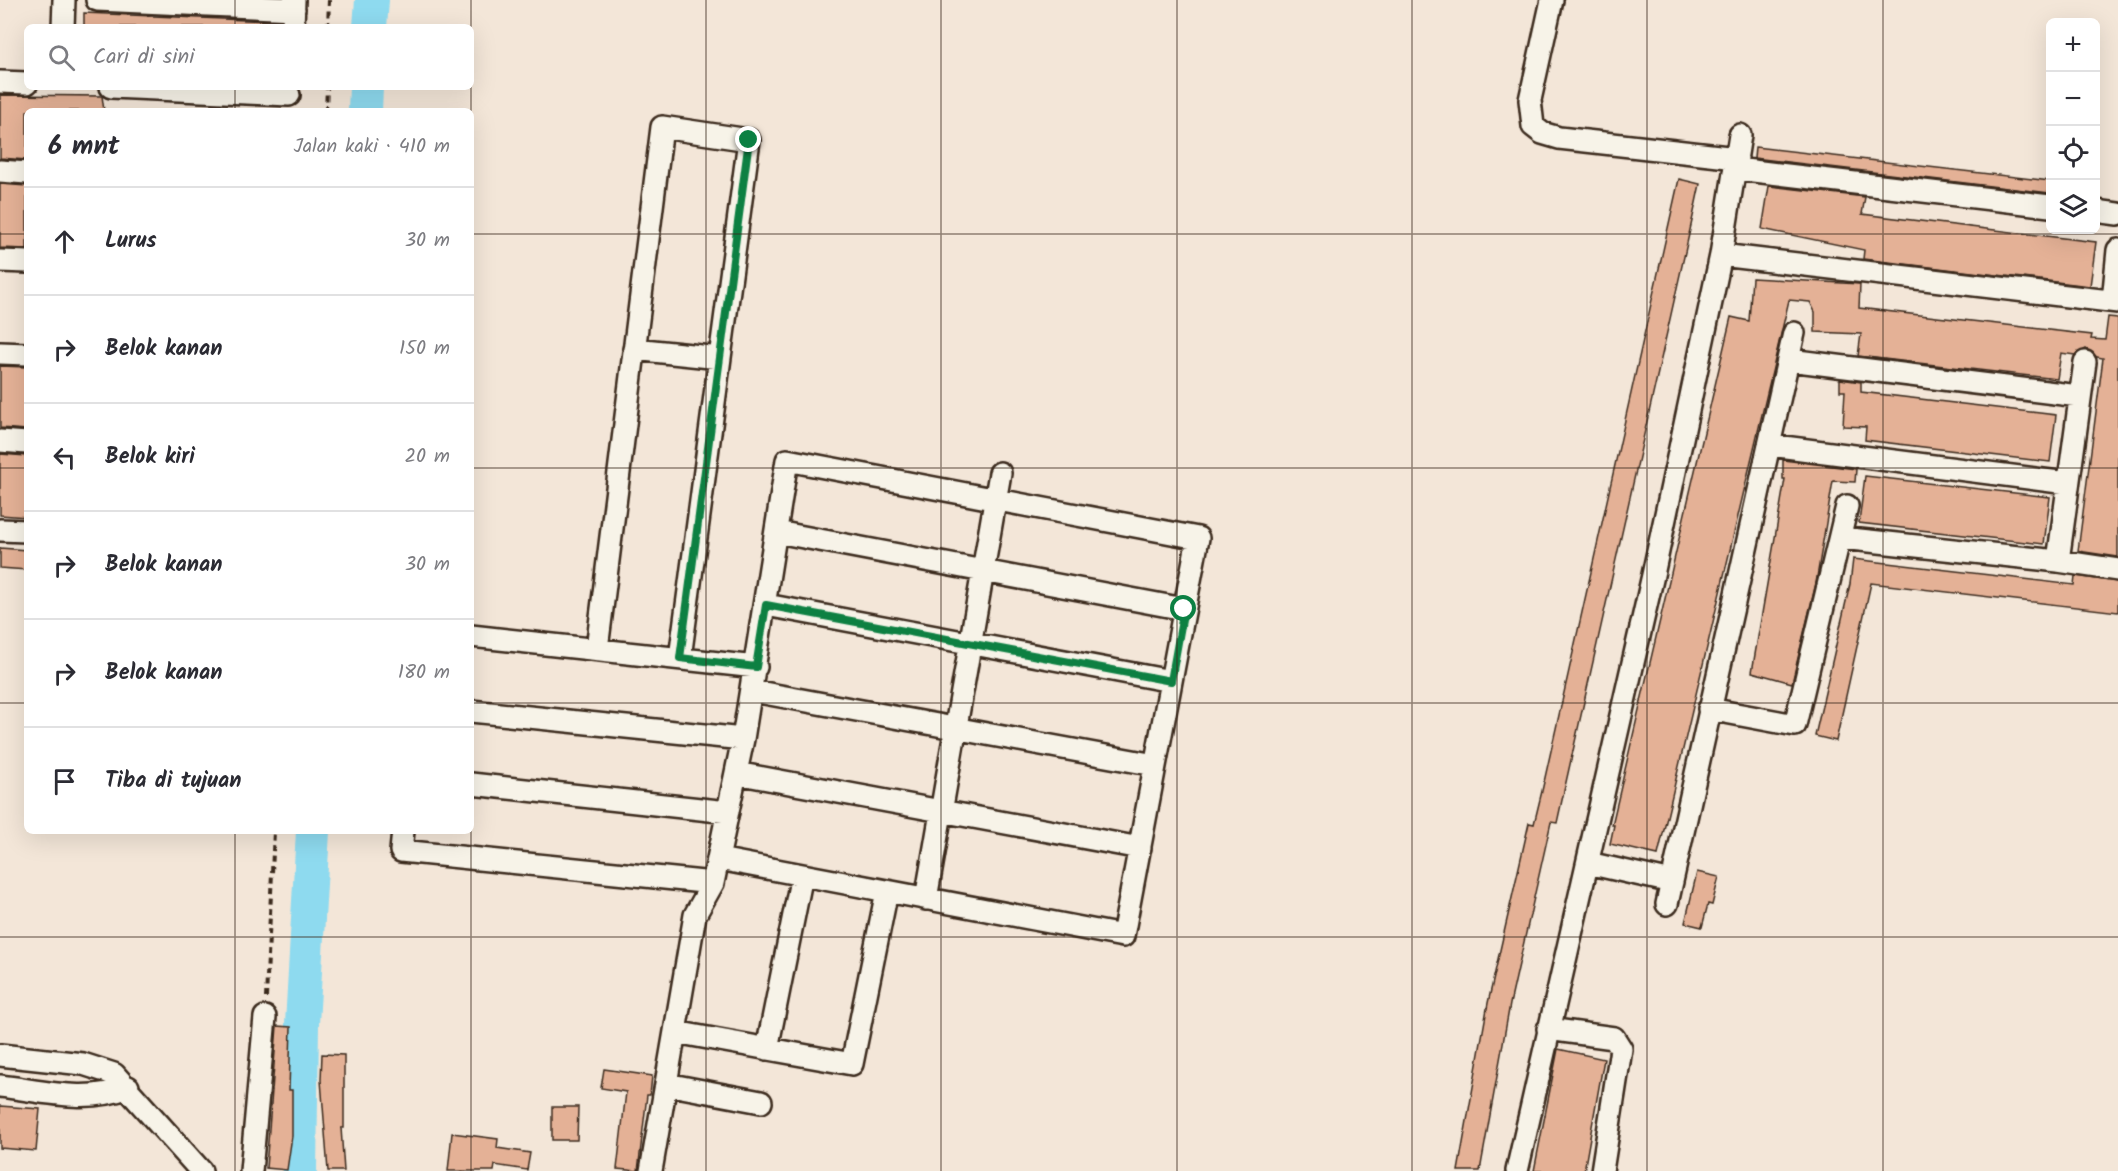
<!DOCTYPE html>
<html lang="id">
<meta charset="utf-8">
<style>
:root{--surface:#fff;--page:#f7f7f7;--text:#2b2b33;--muted:#7c7c81;--line:#e1e1e2}
body{margin:0;font-family:Kalam,sans-serif;background:var(--page);color:var(--text)}
.controls{position:absolute;right:18px;top:18px;display:grid;overflow:hidden;border-radius:9px;box-shadow:0 6px 24px #0002}
.controls button{width:54px;height:54px;display:grid;place-items:center;padding:0;border:0;border-bottom:2px solid var(--line);background:var(--surface);color:var(--text);font:30px sans-serif}
.stop{position:absolute;width:18px;height:18px;margin:-14px;border:4px solid #0b8043;border-radius:50%;background:#fff}
.stop.end{background:#0b8043;border-color:#fff;box-shadow:0 2px 6px #0008}
.list{margin:0;padding:0;list-style:none}
h2{display:flex;justify-content:space-between;align-items:center;height:78px;margin:0;padding:0 24px;font-size:26px}
h2 small{font-size:20px;font-weight:400;color:var(--muted)}
.list li{display:grid;grid-template-columns:39px 1fr auto;gap:18px;align-items:center;box-sizing:border-box;height:108px;padding:0 24px;border-top:2px solid var(--line)}
.list b{display:block;font-size:22px;white-space:nowrap}
.list em{font-size:20px;font-style:normal;color:var(--muted)}
.icon{flex:none;width:33px;height:33px;fill:none;stroke:currentColor;stroke-width:2;stroke-linecap:round;stroke-linejoin:round}
.map{position:relative;flex:none;width:2118px;height:1171px;overflow:hidden}
.search{position:absolute;background:var(--surface);box-shadow:0 6px 24px #0002;left:24px;top:24px;width:450px;height:66px;display:flex;align-items:center;gap:15px;box-sizing:border-box;padding:0 21px;border-radius:9px;color:var(--muted);font-size:22px}
.panel{position:absolute;background:var(--surface);box-shadow:0 6px 24px #0002;left:24px;top:108px;width:450px;height:726px;border-radius:9px}
.map>svg:first-child{display:block}
.lines{fill:none;stroke-linecap:round;stroke-linejoin:round}
.river{stroke:#8edaef;stroke-width:34}
.building{fill:#e4b196;stroke:#3b2a1e;stroke-width:1.5}
.minor-casing{stroke:#3b2a1e;stroke-width:26}
.path{stroke:#3b2a1e;stroke-width:4;stroke-dasharray:6 4.5;stroke-linecap:butt}
.minor{stroke:#f7f3e8;stroke-width:21}
.route{stroke:#0b8043;stroke-width:8}
.grid{fill:none;stroke:#3b2a1e;stroke-width:1.5;stroke-opacity:0.55}
</style>
<div class="map">
<svg width="2118" height="1171" viewBox="0 0 2118 1171">
<rect width="100%" height="100%" fill="#f3e6d8"/>
<filter id="ink" filterUnits="userSpaceOnUse"><feTurbulence type="fractalNoise" baseFrequency=".0167" numOctaves="2"/><feDisplacementMap in="SourceGraphic" scale="12" xChannelSelector="R" yChannelSelector="G"/><feConvolveMatrix kernelMatrix="1 2 1 2 8 2 1 2 1" color-interpolation-filters="sRGB"/></filter>
<g filter="url(#ink)">
<g class="lines">
<path class="river" d="M 370,27 L 372,0
M 365,111 L 366,87
M 300,1171 L 302,1024 L 313,831"/>
</g>
<path class="building" d="M 84,13 L 271,21 L 271,27 L 84,27 Z
M 0,95 L 102,96 L 104,111 L 27,111 L 27,160 L 0,158 Z
M 1755,147 L 2050,181 L 2050,193 L 1754,158 Z
M 1679,179 L 1700,184 L 1694,212 L 1564,791 L 1557,823 L 1551,822 L 1510,1004 L 1480,1171 L 1458,1171 L 1488,1003 L 1529,823 L 1534,824 L 1542,791 Z
M 0,184 L 27,186 L 27,249 L 0,248 Z
M 1769,186 L 1865,197 L 1862,214 L 2096,242 L 2090,286 L 1863,259 L 1864,250 L 1762,229 Z
M 1752,278 L 1860,284 L 1859,308 L 2092,335 L 2091,339 L 2105,340 L 2108,317 L 2118,318 L 2118,557 L 2078,551 L 2103,358 L 2097,357 L 2086,349 L 2075,355 L 2061,353 L 2057,379 L 1858,356 L 1861,334 L 1815,332 L 1815,312 L 1810,302 L 1789,300 L 1658,855 L 1610,844 L 1614,825 L 1612,825 L 1731,317 L 1749,321 Z
M 0,366 L 27,367 L 27,430 L 0,428 Z
M 1840,379 L 1861,382 L 1861,392 L 2056,415 L 2050,462 L 1865,440 L 1866,427 L 1843,426 L 1845,391 L 1840,391 Z
M 0,454 L 27,456 L 27,517 L 0,515 Z
M 1783,460 L 1856,469 L 1855,482 L 1833,481 L 1816,583 L 1792,683 L 1752,672 L 1785,479 L 1783,479 Z
M 1865,476 L 2050,497 L 2044,544 L 1859,523 Z
M 0,548 L 27,550 L 27,570 L 0,568 Z
M 1853,559 L 2074,585 L 2075,576 L 2118,582 L 2118,612 L 1871,583 L 1836,741 L 1815,736 L 1850,584 Z
M 1697,872 L 1719,877 L 1712,905 L 1708,904 L 1702,927 L 1685,923 Z
M 277,1026 L 291,1027 L 289,1090 L 292,1090 L 292,1136 L 287,1170 L 266,1168 Z
M 1558,1049 L 1604,1059 L 1584,1171 L 1534,1171 Z
M 322,1054 L 344,1055 L 344,1128 L 341,1128 L 344,1171 L 328,1171 L 321,1080 Z
M 604,1069 L 652,1076 L 650,1095 L 647,1095 L 638,1171 L 617,1169 L 626,1092 L 601,1088 Z
M 0,1106 L 40,1109 L 36,1151 L 0,1148 Z
M 552,1107 L 578,1107 L 577,1140 L 552,1140 Z
M 452,1133 L 498,1139 L 497,1148 L 530,1153 L 527,1170 L 495,1165 L 494,1171 L 448,1171 Z"/>
<g class="lines">
<defs>
<path id="minor" d="M 97,0 L 294,9
M 1552,0 L 1530,100 L 1533,126 L 1542,133 L 1559,138 L 1737,158
M 63,27 L 64,0
M 293,27 L 294,0
M 0,82 L 27,83
M 111,87 L 289,95
M 1736,169 L 2050,206
M 0,171 L 27,173
M 2096,211 L 2118,214
M 1721,255 L 2118,302
M 0,261 L 27,262
M 2113,301 L 2118,250
M 634,349 L 720,358
M 0,353 L 27,354
M 1789,360 L 2079,396
M 0,441 L 27,443
M 1769,445 L 2067,483
M 0,530 L 27,531
M 777,532 L 1184,609
M 1841,538 L 2058,561 L 2118,570
M 2058,561 L 2085,362
M 766,605 L 1171,681
M 471,636 L 756,667
M 597,649 L 662,127 L 749,140 L 680,658
M 753,691 L 1155,765
M 1709,709 L 1795,725 L 1847,506
M 471,711 L 743,739
M 736,773 L 1140,848
M 471,784 L 728,812
M 403,831 L 401,851 L 713,883
M 1588,863 L 1672,882
M 926,899 L 1000,473
M 1667,904 L 1794,333
M 1548,1029 L 1614,1038 L 1621,1049 L 1602,1171
M 675,1032 L 852,1064 L 887,891
M 767,1049 L 802,875
M 0,1055 L 83,1064 L 114,1074 L 201,1171
M 666,1084 L 761,1102
M 0,1086 C 43,1091 87,1104 128,1087
M 251,1171 L 265,1017
M 651,1171 L 695,915 L 713,883 L 743,739 L 787,460 L 1198,538 L 1123,936 L 719,859
M 1517,1171 L 1653,575 L 1721,255 L 1740,135"/>
</defs>
<use href="#minor" class="minor-casing"/>
<path class="path" d="M 328,27 L 329,0
M 326,111 L 327,87
M 266,998 L 274,831"/>
<use href="#minor" class="minor"/>
</g>
</g>
<g class="lines" filter="url(#ink)">
<path class="route" d="M 749,140 L 680,658 L 756,667 L 766,605 L 1171,681 L 1184,609"/>
</g>
<path class="grid" d="M 235,0 L 235,27M 471,0 L 471,27M 706,0 L 706,1171M 941,0 L 941,1171M 1177,0 L 1177,1171M 1412,0 L 1412,1171M 1647,0 L 1647,1171M 1883,0 L 1883,1171M 235,87 L 235,111M 471,87 L 471,111M 0,234 L 27,234M 471,234 L 2118,234M 0,468 L 27,468M 471,468 L 2118,468M 0,703 L 27,703M 471,703 L 2118,703M 235,831 L 235,1171M 471,831 L 471,1171M 0,937 L 2118,937"/>
</svg>
<div class="controls">
<button>+</button>
<button>−</button>
<button><svg class="icon" aria-label="locate" viewBox="0 0 24 24"><circle cx="12" cy="12" r="6"/><path d="M12 2v4M12 18v4M2 12h4M18 12h4"/></svg></button>
<button><svg class="icon" aria-label="layers" viewBox="0 0 24 24"><path d="M12 4l9 5-9 5-9-5zM3 14l9 5 9-5"/></svg></button>
</div>
<div class="stop" style="left:1184px;top:609px"></div>
<div class="stop end" style="left:749px;top:140px"></div>
<div class="search"><svg class="icon" aria-label="search" viewBox="0 0 24 24"><circle cx="10" cy="10" r="6"/><path d="M15 15l6 6"/></svg>Cari di sini</div>
<section class="panel">
<h2>6 mnt<small>Jalan kaki · 410 m</small></h2>
<ul class="list">
<li><svg class="icon" aria-label="ahead" viewBox="0 0 24 24"><path d="M12 20V5M6 11l6-6 6 6"/></svg><div><b>Lurus</b></div><em>30 m</em></li>
<li><svg class="icon" aria-label="right" viewBox="0 0 24 24"><path d="M7 20v-9h11M14 6l5 5-5 5"/></svg><div><b>Belok kanan</b></div><em>150 m</em></li>
<li><svg class="icon" aria-label="left" viewBox="0 0 24 24"><path d="M17 20v-9H6M10 6l-5 5 5 5"/></svg><div><b>Belok kiri</b></div><em>20 m</em></li>
<li><svg class="icon" aria-label="right" viewBox="0 0 24 24"><path d="M7 20v-9h11M14 6l5 5-5 5"/></svg><div><b>Belok kanan</b></div><em>30 m</em></li>
<li><svg class="icon" aria-label="right" viewBox="0 0 24 24"><path d="M7 20v-9h11M14 6l5 5-5 5"/></svg><div><b>Belok kanan</b></div><em>180 m</em></li>
<li><svg class="icon" aria-label="arrive" viewBox="0 0 24 24"><path d="M6 21V4h12l-3 4 3 4H6"/></svg><div><b>Tiba di tujuan</b></div></li>
</ul>
</section>
</div>
